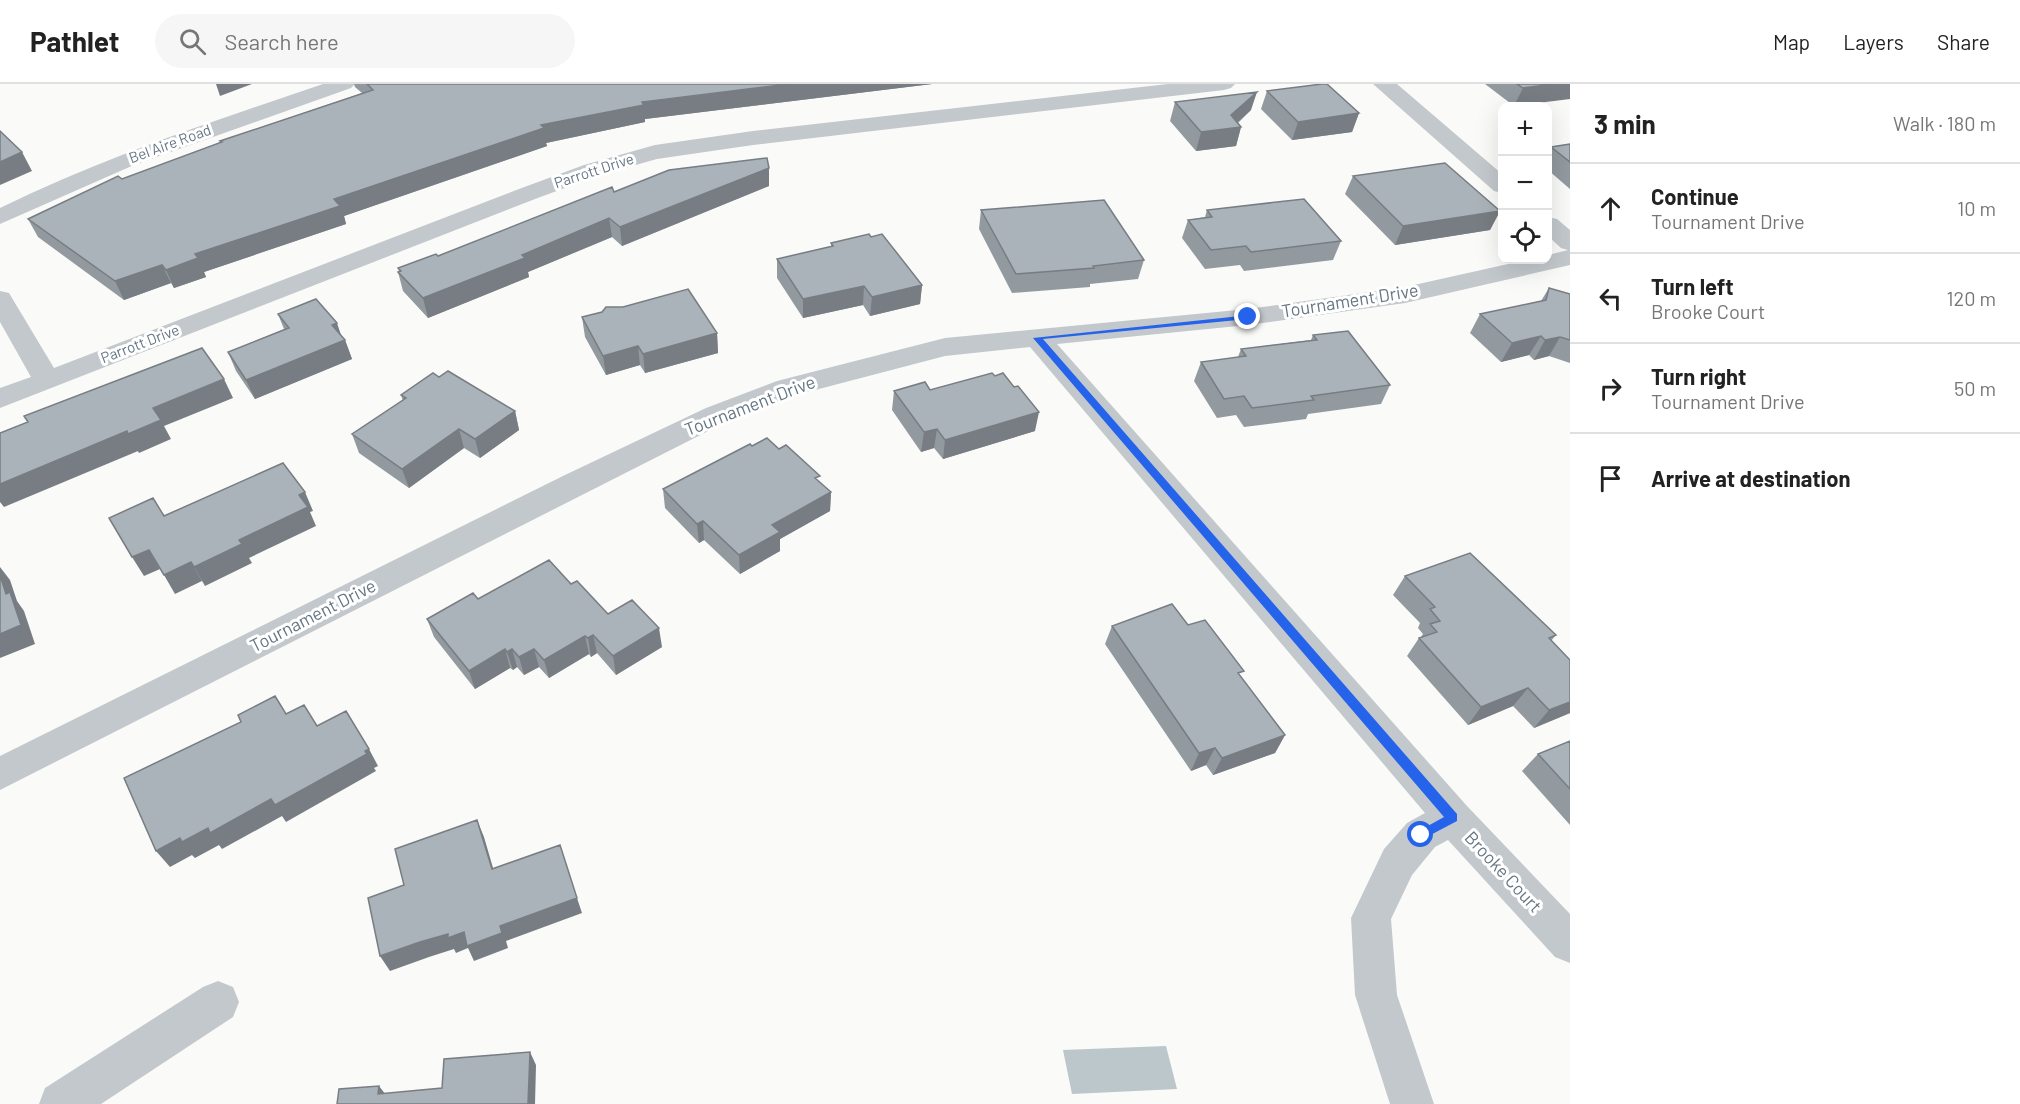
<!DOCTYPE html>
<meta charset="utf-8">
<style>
:root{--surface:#fff;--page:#f6f6f6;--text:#222;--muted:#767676;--line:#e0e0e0}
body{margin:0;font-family:Barlow,sans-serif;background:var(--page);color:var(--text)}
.controls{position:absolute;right:18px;top:18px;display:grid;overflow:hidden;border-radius:12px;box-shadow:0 6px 24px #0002}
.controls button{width:54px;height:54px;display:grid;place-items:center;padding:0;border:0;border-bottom:2px solid var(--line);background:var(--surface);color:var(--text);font:30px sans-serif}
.stop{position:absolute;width:18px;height:18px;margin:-14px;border:4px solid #2563eb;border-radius:50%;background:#fff}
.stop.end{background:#2563eb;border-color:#fff;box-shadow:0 2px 6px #0008}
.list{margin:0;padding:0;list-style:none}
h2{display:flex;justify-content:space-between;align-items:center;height:78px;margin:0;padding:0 24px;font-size:26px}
h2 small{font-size:20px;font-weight:400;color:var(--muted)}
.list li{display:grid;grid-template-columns:39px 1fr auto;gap:18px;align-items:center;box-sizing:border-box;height:90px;padding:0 24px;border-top:2px solid var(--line)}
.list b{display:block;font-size:22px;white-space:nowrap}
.list p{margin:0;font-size:20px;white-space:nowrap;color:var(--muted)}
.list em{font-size:20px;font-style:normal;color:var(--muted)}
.icon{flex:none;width:33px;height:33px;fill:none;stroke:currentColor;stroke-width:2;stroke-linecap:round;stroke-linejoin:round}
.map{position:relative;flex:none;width:1570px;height:1020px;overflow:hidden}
header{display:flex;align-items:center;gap:36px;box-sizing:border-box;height:84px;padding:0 30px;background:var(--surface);border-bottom:2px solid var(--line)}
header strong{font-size:28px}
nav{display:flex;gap:33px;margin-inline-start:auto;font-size:21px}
.search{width:420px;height:54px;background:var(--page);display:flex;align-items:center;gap:15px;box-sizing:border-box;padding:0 21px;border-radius:33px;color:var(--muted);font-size:22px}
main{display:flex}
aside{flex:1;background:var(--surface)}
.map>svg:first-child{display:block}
.water{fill:#bbc7cb}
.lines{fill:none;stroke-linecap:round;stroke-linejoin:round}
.minor{fill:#c3c8cc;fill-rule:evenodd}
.wall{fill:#929a9f}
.shaded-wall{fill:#777d82}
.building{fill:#aab3b9;stroke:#777d82;stroke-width:1.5}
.route{fill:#2563eb}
.labels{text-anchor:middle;stroke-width:6;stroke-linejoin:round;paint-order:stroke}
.far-street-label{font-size:15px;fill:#657683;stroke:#fff}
.street-label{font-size:18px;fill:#657683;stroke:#fff}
</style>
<header>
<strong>Pathlet</strong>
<div class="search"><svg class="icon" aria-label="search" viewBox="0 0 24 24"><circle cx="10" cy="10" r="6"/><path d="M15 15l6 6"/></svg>Search here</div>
<nav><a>Map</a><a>Layers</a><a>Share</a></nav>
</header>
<main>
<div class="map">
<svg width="1570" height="1020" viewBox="0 0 1570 1020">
<rect width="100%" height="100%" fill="#fafaf8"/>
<path class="water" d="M 1166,962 L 1177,1005 L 1072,1010 L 1063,966 Z"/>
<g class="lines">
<path class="minor" d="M 323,0 L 355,0 L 351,4 L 134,81 L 0,140 L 0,124 C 104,73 214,37 323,0 Z
M 1168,0 L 1235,0 L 1231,4 L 1224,6 L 753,61 L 657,75 L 600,91 L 535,115 L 0,324 L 0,304 L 31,293 L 0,238 L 0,207 L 9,209 L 54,284 L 519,105 L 584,81 L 655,61 L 753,47 Z
M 1373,0 L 1397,0 L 1502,90 L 1502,109 L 1494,107 Z
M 1548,133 L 1557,135 L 1570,146 L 1570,181 L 1405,219 L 1248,241 L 1057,260 L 1467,722 L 1570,830 L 1570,879 L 1555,873 L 1448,756 L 1435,763 L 1412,791 L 1391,835 L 1397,911 L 1434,1020 L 1390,1020 L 1355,911 L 1351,834 L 1384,765 L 1407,739 L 1425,729 L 1030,263 L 945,272 L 796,311 L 726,338 L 0,706 L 0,672 L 565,391 L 706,324 L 777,297 L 945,254 L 1248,225 L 1405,203 L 1526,176 L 1548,176 L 1548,171 L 1568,166 L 1561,164 L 1548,152 Z
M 218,897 L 233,903 L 239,918 L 233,933 L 101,1020 L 39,1020 L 45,1004 L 203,903 Z"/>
</g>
<path class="wall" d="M 354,0 L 932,0 L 645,35 L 645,38 L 546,59 L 547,62 L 344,132 L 346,140 L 204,188 L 206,193 L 174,204 L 171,199 L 124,216 L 38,153 L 28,135 L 122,95 L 221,58 L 220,57 L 362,9 L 355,3 Z
M 1485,0 L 1570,0 L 1514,22 Z
M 1267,7 L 1359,29 L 1352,48 L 1292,56 L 1261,25 Z
M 1175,18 L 1251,26 L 1238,39 L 1241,43 L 1236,62 L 1196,67 L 1170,37 Z
M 1570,60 L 1570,105 L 1548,86 L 1548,70 L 1551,63 Z
M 769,84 L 769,102 L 622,162 L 612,153 L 528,188 L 529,193 L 428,234 L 403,207 L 398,188 L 399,188 L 398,184 L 438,172 L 614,108 Z
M 1353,92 L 1500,127 L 1490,146 L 1395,161 L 1345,110 Z
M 981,126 L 1144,176 L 1138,195 L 1090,200 L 1090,203 L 1012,209 L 979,145 Z
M 1207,126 L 1341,157 L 1333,176 L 1244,187 L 1240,181 L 1205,185 L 1182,154 L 1188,136 L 1205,133 Z
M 871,153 L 922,201 L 920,220 L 870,232 L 863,221 L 803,234 L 777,194 L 777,175 L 831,163 L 831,159 Z
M 1549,204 L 1570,210 L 1570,279 L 1549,272 L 1534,276 L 1529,271 L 1501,278 L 1470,249 L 1480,230 L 1541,217 Z
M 278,230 L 341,252 L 345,256 L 352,275 L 255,315 L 236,287 L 228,268 L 284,245 Z
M 582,233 L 717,249 L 718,269 L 645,289 L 640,281 L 606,291 L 585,253 Z
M 1313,251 L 1390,301 L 1381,320 L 1308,330 L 1306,335 L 1244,343 L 1236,331 L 1217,334 L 1194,297 L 1201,278 L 1238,273 L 1241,265 L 1311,256 Z
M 439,293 L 515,327 L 519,346 L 480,374 L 464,364 L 409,404 L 359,369 L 352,350 L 403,317 L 401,311 Z
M 930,306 L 1035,347 L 943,375 L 934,364 L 921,368 L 892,326 L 894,307 Z
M 752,362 L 779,365 L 820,399 L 831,408 L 830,427 L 780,455 L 780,467 L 740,490 L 704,456 L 699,459 L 665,424 L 663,405 Z
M 1405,492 L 1556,551 L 1551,557 L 1570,629 L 1534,644 L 1513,622 L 1468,641 L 1407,572 L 1419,554 L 1421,553 L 1423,550 L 1418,544 L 1420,539 L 1393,511 Z
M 571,500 L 608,530 L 662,563 L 616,591 L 597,569 L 591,573 L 589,570 L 549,594 L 539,583 L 524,591 L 517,583 L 513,586 L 510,584 L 475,605 L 434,553 L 427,535 L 478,515 Z
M 1188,541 L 1241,594 L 1285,651 L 1275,669 L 1213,691 L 1206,681 L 1191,687 L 1105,560 L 1112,542 Z
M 1570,657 L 1570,741 L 1522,687 L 1538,670 Z"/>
<path class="shaded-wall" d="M 216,0 L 252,0 L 220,12 Z
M 789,0 L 932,0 L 645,35 L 645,38 L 546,59 L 547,62 L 344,132 L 346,140 L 204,188 L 206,193 L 174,204 L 166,186 L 195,170 L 334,115 L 541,41 L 642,18 Z
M 1554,0 L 1570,0 L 1570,15 L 1514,22 L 1523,4 Z
M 1257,8 L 1251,26 L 1231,44 L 1241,43 L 1236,62 L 1196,67 L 1201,48 L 1231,31 Z
M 1359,29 L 1352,48 L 1292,56 L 1298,38 Z
M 22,68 L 32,87 L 0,101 L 0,78 Z
M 769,84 L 769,102 L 622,162 L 620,143 Z
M 1500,127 L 1490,146 L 1395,161 L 1403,142 Z
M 609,134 L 612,153 L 528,188 L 529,193 L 428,234 L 423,214 L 522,171 Z
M 162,181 L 171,199 L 124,216 L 115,197 Z
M 922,201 L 920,220 L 870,232 L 872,213 Z
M 864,202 L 863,221 L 803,234 L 803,215 Z
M 337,239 L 343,257 L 345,256 L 352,275 L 255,315 L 246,296 L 332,241 Z
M 717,249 L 718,269 L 645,289 L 643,270 Z
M 1541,252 L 1529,271 L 1501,278 L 1512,259 Z
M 1560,253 L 1549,272 L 1534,276 L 1545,256 Z
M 638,262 L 640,281 L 606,291 L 603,272 Z
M 224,295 L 233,314 L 164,342 L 171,355 L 139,369 L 128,350 L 153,324 Z
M 515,327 L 519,346 L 480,374 L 475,355 Z
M 1039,328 L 1035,347 L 943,375 L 945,356 Z
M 459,345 L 464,364 L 409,404 L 402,385 Z
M 937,345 L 934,364 L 921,368 L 924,348 Z
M 127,347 L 138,367 L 4,423 L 0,418 L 0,400 Z
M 305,408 L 313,427 L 310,428 L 316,442 L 249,474 L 252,479 L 205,502 L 194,483 L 299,411 Z
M 831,408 L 830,427 L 780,455 L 780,467 L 740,490 L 739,471 L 772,441 Z
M 703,437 L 704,456 L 699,459 L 697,440 Z
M 149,466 L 160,485 L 144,492 L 132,473 Z
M 191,478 L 202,497 L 175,510 L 164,491 Z
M 0,483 L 10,496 L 17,517 L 24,527 L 35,560 L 0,574 L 0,550 L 6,510 L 0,491 Z
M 659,544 L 662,563 L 616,591 L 613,572 Z
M 593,551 L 597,569 L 591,573 L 588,554 Z
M 585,552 L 589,570 L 549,594 L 544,576 Z
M 505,565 L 510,584 L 475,605 L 469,587 Z
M 512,565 L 517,583 L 513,586 L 507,568 Z
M 534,565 L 539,583 L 524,591 L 519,573 Z
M 1528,604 L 1513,622 L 1468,641 L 1481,623 Z
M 1570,618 L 1570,629 L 1534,644 L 1549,626 Z
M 1285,651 L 1275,669 L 1213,691 L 1222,674 Z
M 1215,664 L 1206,681 L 1191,687 L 1199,669 Z
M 369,665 L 378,682 L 374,684 L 376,687 L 286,738 L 282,732 L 222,765 L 219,761 L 195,774 L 192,771 L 170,783 L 156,767 L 180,754 L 208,744 L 271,715 Z
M 477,736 L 484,753 L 498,801 L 492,785 Z
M 577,814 L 582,829 L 506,857 L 508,864 L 474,877 L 468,864 L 456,869 L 454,865 L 429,873 L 390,887 L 380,872 L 420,858 L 448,850 L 500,842 Z
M 530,968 L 536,981 L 535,1020 L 528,1020 Z
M 379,1002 L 389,1015 L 378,1010 Z"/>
<path class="building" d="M 367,0 L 789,0 L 642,18 L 644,21 L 541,41 L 544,44 L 334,115 L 340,122 L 195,170 L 198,174 L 166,186 L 162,181 L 115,197 L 28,135 L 118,92 L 122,95 L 222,58 L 220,57 L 373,6 Z
M 1322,0 L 1327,0 L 1359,29 L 1298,38 L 1267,7 Z
M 1517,0 L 1554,0 L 1523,4 Z
M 1257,8 L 1231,31 L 1241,43 L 1201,48 L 1175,18 Z
M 0,47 L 22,68 L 0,78 Z
M 1570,60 L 1570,78 L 1551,63 Z
M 767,74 L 769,84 L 620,143 L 609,134 L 522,171 L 525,174 L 423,214 L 398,188 L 401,187 L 398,184 L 436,170 L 438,172 L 612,103 L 614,108 L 669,86 Z
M 1445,79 L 1500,127 L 1403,142 L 1353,92 Z
M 1304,115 L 1341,157 L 1251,168 L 1246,162 L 1211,166 L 1188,136 L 1212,133 L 1207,126 Z
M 1104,116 L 1144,176 L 1093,182 L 1094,184 L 1016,190 L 981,126 Z
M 869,150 L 871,153 L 882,150 L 922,201 L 872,213 L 864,202 L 803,215 L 777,175 L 833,162 L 831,159 Z
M 1549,204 L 1570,210 L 1570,256 L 1560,253 L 1545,256 L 1541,252 L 1512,259 L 1480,230 L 1546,216 Z
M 688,205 L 717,249 L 643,270 L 638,262 L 603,272 L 582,233 L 602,228 L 606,223 L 623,223 Z
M 316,215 L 337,239 L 332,241 L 345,256 L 246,296 L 228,268 L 289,244 L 278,230 Z
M 1348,247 L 1390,301 L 1311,312 L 1314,316 L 1252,324 L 1244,312 L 1224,315 L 1201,278 L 1246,272 L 1241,265 L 1317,256 L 1313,251 Z
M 202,264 L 224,295 L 153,324 L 161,336 L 128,350 L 127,347 L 0,400 L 0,349 L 28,338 L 24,332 Z
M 448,287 L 515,327 L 475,355 L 459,345 L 402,385 L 352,350 L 406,314 L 401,311 L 433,289 L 439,293 Z
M 992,289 L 995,292 L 1003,289 L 1014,303 L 1018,302 L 1039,328 L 945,356 L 937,345 L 924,348 L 894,307 L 925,298 L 930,306 Z
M 767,354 L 779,365 L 786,361 L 820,392 L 815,394 L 831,408 L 772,441 L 780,448 L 739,471 L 703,437 L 697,440 L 663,405 L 750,360 L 752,362 Z
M 283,379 L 305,408 L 299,411 L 308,423 L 239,456 L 242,460 L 194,483 L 191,478 L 164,491 L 149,466 L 132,473 L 109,434 L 153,414 L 164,432 Z
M 1470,469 L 1556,551 L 1549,554 L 1570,576 L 1570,618 L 1549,626 L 1528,604 L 1481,623 L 1419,554 L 1437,548 L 1430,540 L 1440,537 L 1430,525 L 1435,523 L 1405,492 Z
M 549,476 L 571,500 L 577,497 L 608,530 L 632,516 L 659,544 L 613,572 L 593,551 L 588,554 L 585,552 L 544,576 L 534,565 L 519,573 L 512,565 L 507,568 L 505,565 L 469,587 L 427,535 L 473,509 L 478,515 Z
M 0,491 L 6,510 L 10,508 L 21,541 L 0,550 Z
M 1172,520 L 1188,541 L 1205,536 L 1244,587 L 1238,589 L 1285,651 L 1222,674 L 1215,664 L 1199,669 L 1112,542 Z
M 275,612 L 286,630 L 304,621 L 317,642 L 346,627 L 369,665 L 365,667 L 367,670 L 275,721 L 271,715 L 210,749 L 208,744 L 182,758 L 180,754 L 156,767 L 124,694 L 241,638 L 238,631 Z
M 1570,657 L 1570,705 L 1538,670 Z
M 477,736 L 492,785 L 560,761 L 577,814 L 500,842 L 502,849 L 467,862 L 464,848 L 448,854 L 448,850 L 420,858 L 380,872 L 368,814 L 404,801 L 395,765 Z
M 530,968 L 528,1020 L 337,1020 L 339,1005 L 379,1002 L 378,1010 L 442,1004 L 444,975 Z"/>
<path class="route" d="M 1250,231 L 1248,235 L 1043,255 L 1457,730 L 1457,737 L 1421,756 L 1415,751 L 1417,748 L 1444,733 L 1033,254 Z"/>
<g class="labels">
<g class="far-street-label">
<text transform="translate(170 60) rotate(-20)" y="5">Bel Aire Road</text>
<text transform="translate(594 87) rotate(-18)" y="5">Parrott Drive</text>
<text transform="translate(140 260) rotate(-21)" y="5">Parrott Drive</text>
</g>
<g class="street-label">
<text transform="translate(1350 217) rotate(-9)" y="6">Tournament Drive</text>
<text transform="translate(750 322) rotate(-21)" y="6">Tournament Drive</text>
<text transform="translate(313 532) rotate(-27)" y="6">Tournament Drive</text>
<text transform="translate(1503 788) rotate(47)" y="6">Brooke Court</text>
</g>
</g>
</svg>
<div class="controls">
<button>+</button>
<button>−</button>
<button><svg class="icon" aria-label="locate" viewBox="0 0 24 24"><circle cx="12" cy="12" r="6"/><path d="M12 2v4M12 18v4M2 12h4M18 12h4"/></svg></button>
</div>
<div class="stop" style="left:1421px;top:751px"></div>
<div class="stop end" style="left:1248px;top:233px"></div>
</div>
<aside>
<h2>3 min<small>Walk · 180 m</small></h2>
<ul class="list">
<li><svg class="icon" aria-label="ahead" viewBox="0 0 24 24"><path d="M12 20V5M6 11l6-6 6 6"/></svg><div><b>Continue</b><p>Tournament Drive</p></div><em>10 m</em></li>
<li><svg class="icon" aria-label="left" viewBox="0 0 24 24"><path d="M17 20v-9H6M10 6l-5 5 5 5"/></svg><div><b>Turn left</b><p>Brooke Court</p></div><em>120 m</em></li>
<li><svg class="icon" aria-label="right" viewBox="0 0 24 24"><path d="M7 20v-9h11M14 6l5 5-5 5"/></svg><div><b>Turn right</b><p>Tournament Drive</p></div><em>50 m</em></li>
<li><svg class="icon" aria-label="arrive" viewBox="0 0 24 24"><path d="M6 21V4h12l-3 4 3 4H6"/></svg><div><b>Arrive at destination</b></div></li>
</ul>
</aside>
</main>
